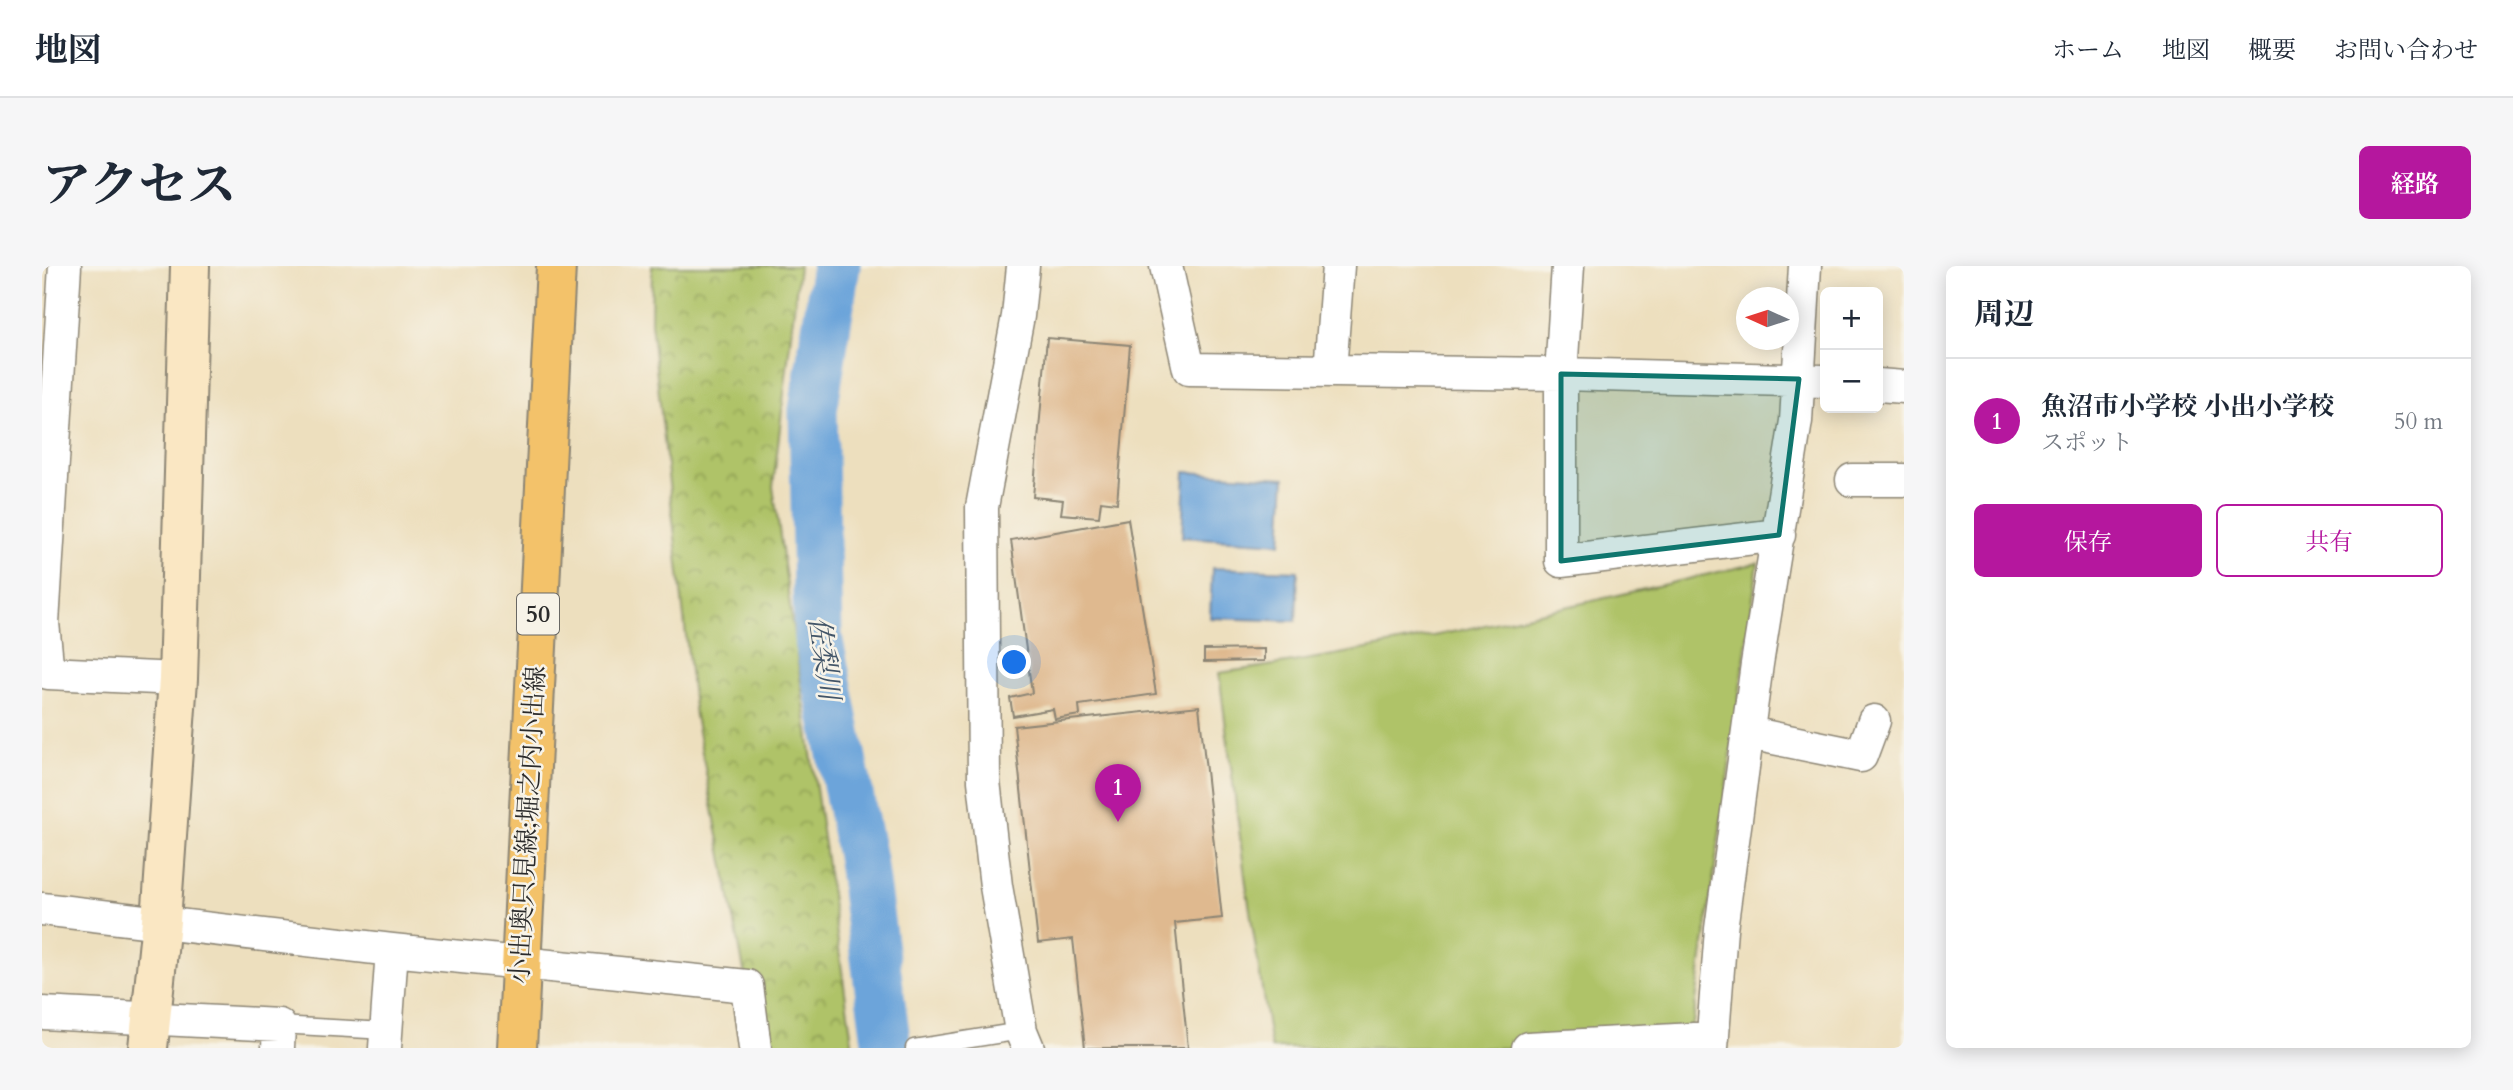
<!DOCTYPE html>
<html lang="ja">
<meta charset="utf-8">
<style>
:root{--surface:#fff;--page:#f6f6f7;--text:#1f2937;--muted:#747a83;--line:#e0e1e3;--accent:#b5179e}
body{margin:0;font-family:Cardo,"Noto Serif JP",serif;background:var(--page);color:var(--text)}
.controls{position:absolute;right:21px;top:21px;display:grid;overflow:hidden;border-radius:10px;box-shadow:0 4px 18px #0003}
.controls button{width:63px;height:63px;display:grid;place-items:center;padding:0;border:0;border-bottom:2px solid var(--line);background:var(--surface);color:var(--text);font:35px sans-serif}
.compass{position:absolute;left:1694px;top:21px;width:63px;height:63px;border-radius:50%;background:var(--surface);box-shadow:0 4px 18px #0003;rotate:273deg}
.you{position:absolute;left:973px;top:397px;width:24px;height:24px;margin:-18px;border:5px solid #fff;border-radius:50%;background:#1a73e8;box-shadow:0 0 0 10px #1a73e833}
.badge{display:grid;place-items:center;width:46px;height:46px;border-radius:50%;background:var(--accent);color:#fff;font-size:23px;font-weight:700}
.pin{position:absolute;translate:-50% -58px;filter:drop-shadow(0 2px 4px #0008)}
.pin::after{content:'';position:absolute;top:37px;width:24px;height:21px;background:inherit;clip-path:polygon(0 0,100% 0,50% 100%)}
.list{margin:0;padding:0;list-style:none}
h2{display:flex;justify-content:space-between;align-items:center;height:91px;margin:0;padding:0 28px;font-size:30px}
h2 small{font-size:23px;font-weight:400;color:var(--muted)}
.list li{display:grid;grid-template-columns:46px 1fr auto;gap:21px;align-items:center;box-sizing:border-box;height:126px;padding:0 28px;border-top:2px solid var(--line)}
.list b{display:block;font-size:26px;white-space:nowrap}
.list p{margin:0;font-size:23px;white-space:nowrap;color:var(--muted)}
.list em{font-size:23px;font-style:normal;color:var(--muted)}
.actions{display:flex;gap:14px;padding:21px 28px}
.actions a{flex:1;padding:16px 0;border:2px solid var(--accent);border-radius:10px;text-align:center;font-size:24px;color:var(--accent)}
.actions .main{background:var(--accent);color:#fff}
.map{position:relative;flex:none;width:1862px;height:782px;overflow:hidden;border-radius:10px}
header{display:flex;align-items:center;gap:42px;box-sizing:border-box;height:98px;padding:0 35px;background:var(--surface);border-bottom:2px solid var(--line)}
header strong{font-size:33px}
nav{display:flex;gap:38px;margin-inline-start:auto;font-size:24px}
.intro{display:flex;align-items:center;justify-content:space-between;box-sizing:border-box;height:168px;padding:0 42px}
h1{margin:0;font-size:49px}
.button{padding:18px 32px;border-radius:10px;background:var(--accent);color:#fff;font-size:24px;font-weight:700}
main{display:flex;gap:42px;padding:0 42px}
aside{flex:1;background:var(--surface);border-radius:10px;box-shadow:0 4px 18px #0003}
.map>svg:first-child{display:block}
.park{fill:url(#park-crowns);stroke:#6d7749;stroke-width:2}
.garden{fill:#afc367;stroke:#6d7749;stroke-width:2}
.water{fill:#6ca4da;stroke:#4c6882;stroke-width:2}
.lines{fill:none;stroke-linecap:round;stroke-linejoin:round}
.river{stroke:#6ca4da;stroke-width:49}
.building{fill:#dfb98f}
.lane-casing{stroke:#8c8574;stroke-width:19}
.street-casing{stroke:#8c8574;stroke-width:35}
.secondary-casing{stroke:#8c8574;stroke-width:42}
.primary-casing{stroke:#8c8574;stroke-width:42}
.lane{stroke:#fff;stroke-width:16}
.street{stroke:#fff;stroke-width:32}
.secondary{stroke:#fae7c3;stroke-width:38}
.primary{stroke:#f3c26a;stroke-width:38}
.marked{fill:#0f766e;fill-opacity:0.2;stroke:#0f766e;stroke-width:5;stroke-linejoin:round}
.labels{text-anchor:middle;stroke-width:5;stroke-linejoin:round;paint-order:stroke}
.shield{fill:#f7f3e8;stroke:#686764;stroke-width:2}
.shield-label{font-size:24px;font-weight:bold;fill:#2b2b2b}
.street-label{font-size:26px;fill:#2b2b2b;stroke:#f7f3e8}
.water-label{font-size:28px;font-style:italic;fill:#425568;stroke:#f7f3e8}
</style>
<header>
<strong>地図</strong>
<nav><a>ホーム</a><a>地図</a><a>概要</a><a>お問い合わせ</a></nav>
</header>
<div class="intro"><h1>アクセス</h1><a class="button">経路</a></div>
<main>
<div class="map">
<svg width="1862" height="782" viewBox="0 0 1862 782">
<defs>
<pattern id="park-crowns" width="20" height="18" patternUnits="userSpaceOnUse" patternTransform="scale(1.75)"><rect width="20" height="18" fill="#afc367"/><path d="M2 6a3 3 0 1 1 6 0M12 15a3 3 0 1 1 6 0" fill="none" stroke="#8f9f55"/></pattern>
</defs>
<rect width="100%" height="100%" fill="#f7f3e8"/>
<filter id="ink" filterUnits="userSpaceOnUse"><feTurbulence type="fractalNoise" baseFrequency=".0143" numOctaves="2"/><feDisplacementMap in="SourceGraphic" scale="14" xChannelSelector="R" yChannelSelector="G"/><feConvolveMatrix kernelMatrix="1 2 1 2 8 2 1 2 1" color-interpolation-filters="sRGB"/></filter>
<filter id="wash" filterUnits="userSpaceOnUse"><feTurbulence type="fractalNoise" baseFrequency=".00686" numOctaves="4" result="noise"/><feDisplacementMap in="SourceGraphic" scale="28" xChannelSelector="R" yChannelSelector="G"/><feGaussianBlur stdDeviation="1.57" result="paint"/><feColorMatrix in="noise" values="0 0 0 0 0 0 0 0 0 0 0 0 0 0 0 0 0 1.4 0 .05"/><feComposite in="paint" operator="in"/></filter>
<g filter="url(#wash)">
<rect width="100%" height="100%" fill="#eddfbe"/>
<path class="park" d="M 610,0 L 757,0 L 731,221 L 811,782 L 713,782 L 705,720 L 653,450 L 609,57 Z"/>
<path class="garden" d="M 1716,297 L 1651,756 L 1637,776 L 1538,782 L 1229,782 L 1204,618 L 1177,407 C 1359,383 1538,337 1716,297 Z"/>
<path class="water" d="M 1143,206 L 1243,212 L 1239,277 L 1140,271 Z
M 1170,302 L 1256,305 L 1254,355 L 1168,352 Z"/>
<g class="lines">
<path class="river" d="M 794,0 L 771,144 L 776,371 L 820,594 L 845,782"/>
</g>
<g id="blocks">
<path class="building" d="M 1005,72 L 1088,79 L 1075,237 L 1059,235 L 1057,251 L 1019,248 L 1021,234 L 991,231 Z
M 1086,253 L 1114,428 L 1037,439 L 1038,449 L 1013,453 L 1011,443 L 971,450 L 968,432 L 990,427 L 969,274 Z
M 1222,383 L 1222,395 L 1162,396 L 1162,384 Z
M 1157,440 L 1180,652 L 1133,657 L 1146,782 L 1043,782 L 1031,673 L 996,677 L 972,460 Z"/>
</g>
</g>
<g filter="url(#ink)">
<use href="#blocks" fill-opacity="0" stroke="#8c8574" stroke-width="2"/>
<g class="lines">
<defs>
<path id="lane" d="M 237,759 L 344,765
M 872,782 L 979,765"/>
<path id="street" d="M 23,0 L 1,357 L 6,407 L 136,413
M 981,0 L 976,50 L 940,241 L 942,515 L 954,620 L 979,765 L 986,782
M 1124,0 L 1147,103 L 1519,108 L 1783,115
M 1526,0 L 1519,108 L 1519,295 L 1737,269
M 1288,105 L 1296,0
M 1836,119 L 1862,121
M 1810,214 L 1862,214
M 1707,467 L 1819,490 L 1832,455
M 0,643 L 350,684 L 705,720 L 713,782
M 0,747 L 237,759 L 236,782
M 343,782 L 350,684
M 1486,782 L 1671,772
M 1670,782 L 1679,663 L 1715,398 L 1754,155 L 1763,0"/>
<path id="secondary" d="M 106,782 L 119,655 L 136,413 L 148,0"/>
<path id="primary" d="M 475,782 L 514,0"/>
</defs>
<use href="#lane" class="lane-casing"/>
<use href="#street" class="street-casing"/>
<use href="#secondary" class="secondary-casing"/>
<use href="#primary" class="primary-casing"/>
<use href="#lane" class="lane"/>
<use href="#street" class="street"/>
<use href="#secondary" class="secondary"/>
<use href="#primary" class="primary"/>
</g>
</g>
<path class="marked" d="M 1519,108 L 1757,113 L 1737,269 L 1519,295 Z"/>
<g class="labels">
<rect class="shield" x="475" y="327.5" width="42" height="41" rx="5"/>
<g class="shield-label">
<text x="496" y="356">50</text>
</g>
<g class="street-label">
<text transform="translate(485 559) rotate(-87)" y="9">小出奥只見線;堀之内小出線</text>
</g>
<g class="water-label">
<text transform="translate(783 392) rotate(82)" y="10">佐梨川</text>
</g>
</g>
</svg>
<div class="controls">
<button>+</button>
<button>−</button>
</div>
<svg class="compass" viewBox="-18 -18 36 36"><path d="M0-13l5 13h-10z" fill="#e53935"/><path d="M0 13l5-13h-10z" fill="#747a83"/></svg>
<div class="you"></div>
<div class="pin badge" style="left:1076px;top:556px">1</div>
</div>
<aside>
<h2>周辺<small></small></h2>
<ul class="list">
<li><span class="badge">1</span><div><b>魚沼市小学校 小出小学校</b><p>スポット</p></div><em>50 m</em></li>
</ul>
<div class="actions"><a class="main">保存</a><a>共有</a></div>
</aside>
</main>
